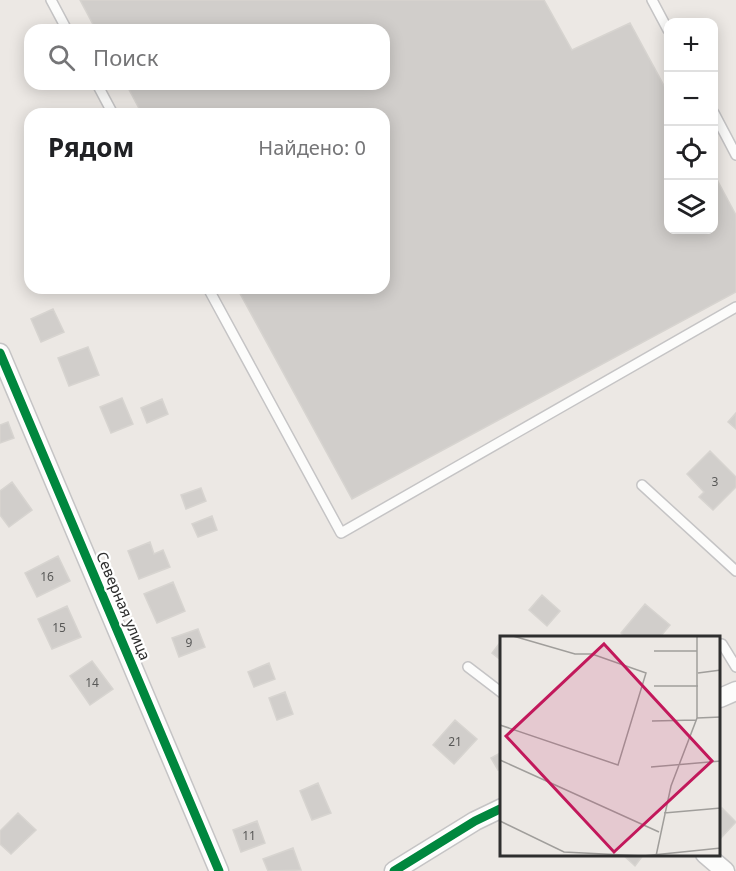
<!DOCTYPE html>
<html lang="ru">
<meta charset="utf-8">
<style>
:root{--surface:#fff;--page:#f6f6f6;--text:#202124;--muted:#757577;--line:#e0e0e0}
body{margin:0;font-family:"Noto Sans",sans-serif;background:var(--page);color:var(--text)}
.controls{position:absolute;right:18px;top:18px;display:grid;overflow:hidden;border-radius:12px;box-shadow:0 3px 15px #0003}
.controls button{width:54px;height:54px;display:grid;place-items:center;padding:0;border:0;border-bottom:2px solid var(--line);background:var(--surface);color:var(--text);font:30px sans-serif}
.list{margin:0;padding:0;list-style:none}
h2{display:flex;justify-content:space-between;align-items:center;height:78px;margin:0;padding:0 24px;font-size:26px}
h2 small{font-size:20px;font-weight:400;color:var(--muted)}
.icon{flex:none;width:33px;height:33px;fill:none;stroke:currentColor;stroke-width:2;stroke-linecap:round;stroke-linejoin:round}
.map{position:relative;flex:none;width:736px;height:871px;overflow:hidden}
.search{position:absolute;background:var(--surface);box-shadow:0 3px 15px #0003;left:24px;top:24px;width:366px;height:66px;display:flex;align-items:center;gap:15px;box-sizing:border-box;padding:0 21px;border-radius:18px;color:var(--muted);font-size:22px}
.panel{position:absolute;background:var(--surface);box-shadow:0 3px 15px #0003;left:24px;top:108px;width:366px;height:186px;border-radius:18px}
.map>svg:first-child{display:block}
.building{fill:#d1cecb;stroke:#d7d4d0;stroke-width:1.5}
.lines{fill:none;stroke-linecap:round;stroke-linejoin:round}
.lane-casing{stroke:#c5c4c5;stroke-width:12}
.street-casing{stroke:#c5c4c5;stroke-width:21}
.lane{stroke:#fcfcfb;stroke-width:9}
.street{stroke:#fcfcfb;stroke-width:18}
.cycleway-casing{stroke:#fff;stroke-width:13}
.cycleway{stroke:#00873e;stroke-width:9}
.labels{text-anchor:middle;stroke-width:4.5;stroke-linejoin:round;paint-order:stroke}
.number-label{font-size:12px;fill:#585857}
.street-label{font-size:15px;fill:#2e2e2e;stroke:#fff}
.inset-road{fill:none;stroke:#a09e9b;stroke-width:1.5}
.view{fill:#c2185b;fill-opacity:0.15;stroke:#c2185b;stroke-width:3}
.inset-edge{fill:none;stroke:#2e2e2e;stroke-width:3}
</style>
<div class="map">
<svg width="736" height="871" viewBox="0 0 736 871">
<rect width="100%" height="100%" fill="#ece8e4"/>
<path class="building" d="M 80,0 L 544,0 L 572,50 L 630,23 L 668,93 L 668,230 L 714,230 L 714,174 L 736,215 L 736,292 L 352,499 L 237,288 L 384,288 L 384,114 L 142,114 L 126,84 L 384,84 L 384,30 L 96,30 Z
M 53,309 L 64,332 L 41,342 L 31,319 Z
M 88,347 L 99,375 L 69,386 L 58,358 Z
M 122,398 L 133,424 L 111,433 L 100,407 Z
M 162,399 L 168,414 L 147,423 L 141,408 Z
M 736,413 L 736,429 L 728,422 Z
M 8,422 L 14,438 L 0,443 L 0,425 Z
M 710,451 L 736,477 L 736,487 L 713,510 L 699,497 L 704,492 L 687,474 Z
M 12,482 L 32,510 L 9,527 L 0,515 L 0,491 Z
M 201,488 L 206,501 L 186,509 L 181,495 Z
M 212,516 L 217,530 L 198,537 L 192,524 Z
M 150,542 L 154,554 L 163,550 L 170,567 L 139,579 L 128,551 Z
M 58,556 L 70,581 L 37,597 L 25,573 Z
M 173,582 L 185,611 L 157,623 L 144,594 Z
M 542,595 L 560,611 L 547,626 L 529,610 Z
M 645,604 L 670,625 L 660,637 L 625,637 L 621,633 Z
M 67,606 L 81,637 L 52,649 L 38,619 Z
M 198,629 L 205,647 L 179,657 L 172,638 Z
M 502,640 L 502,661 L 492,653 Z
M 92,661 L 113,689 L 90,705 L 70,676 Z
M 269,663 L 275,679 L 254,687 L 248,672 Z
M 285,692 L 293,714 L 277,720 L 269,698 Z
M 455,720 L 477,739 L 454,764 L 433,745 Z
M 502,752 L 502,768 L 498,770 L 491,758 Z
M 318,783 L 331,813 L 312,820 L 300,791 Z
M 722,808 L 736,822 L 721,838 L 720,836 L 720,811 Z
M 18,813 L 36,830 L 11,854 L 0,844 L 0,831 Z
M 257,821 L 265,843 L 241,852 L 233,830 Z
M 293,848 L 301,870 L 268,871 L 263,859 Z
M 622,854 L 644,854 L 635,866 Z"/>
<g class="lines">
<defs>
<path id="lane" d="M 51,0 L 67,30
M 652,0 L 668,30
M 97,84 L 113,114
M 714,113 L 736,155
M 208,288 L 341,533 L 736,307
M 642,485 L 736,571
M 722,644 L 736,667
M 468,667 L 502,693"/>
<path id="street" d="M 0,353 L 219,871
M 720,698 L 736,691
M 705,854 L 725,871
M 394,871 L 475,821 L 502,808"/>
</defs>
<use href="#lane" class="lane-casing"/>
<use href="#street" class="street-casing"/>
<use href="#lane" class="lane"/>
<use href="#street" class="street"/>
<defs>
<path id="cycleway" d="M 0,353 L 219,871
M 394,871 L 475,821 L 502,808"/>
</defs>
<use href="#cycleway" class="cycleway-casing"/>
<use href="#cycleway" class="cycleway"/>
</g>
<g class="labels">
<g class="number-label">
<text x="715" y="486">3</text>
<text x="47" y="581">16</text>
<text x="59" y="632">15</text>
<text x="189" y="647">9</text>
<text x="92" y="687">14</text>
<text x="455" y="746">21</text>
<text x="249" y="840">11</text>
</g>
<g class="street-label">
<text transform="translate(123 606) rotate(67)" y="5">Северная улица</text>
</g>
</g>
<g transform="translate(500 636)">
<rect width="220" height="220" fill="#ece8e4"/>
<path class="inset-road" d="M 154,15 L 197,15M 198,37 L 221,34M 154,50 L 198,50M 197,82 L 221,81M 152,85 L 196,84M 0,89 L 118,129 L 146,37 L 92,18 L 75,18 L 13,0M 0,124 L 159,196M 151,131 L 221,125M 164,177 L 221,172M 0,185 L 64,216 L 143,220 L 221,212M 156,220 L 171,150 L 197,82 L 197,0"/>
<path class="view" d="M 104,8 L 212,125 L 114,216 L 6,100 Z"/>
<rect width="220" height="220" class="inset-edge"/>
</g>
</svg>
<div class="controls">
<button>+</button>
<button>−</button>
<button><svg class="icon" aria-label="locate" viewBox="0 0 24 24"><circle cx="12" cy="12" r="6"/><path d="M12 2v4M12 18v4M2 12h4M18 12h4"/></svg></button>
<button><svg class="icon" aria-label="layers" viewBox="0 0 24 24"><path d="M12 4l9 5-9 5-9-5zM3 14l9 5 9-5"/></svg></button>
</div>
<div class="search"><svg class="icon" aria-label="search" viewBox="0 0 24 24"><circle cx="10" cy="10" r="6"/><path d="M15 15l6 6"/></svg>Поиск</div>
<section class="panel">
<h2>Рядом<small>Найдено: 0</small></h2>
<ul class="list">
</ul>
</section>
</div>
